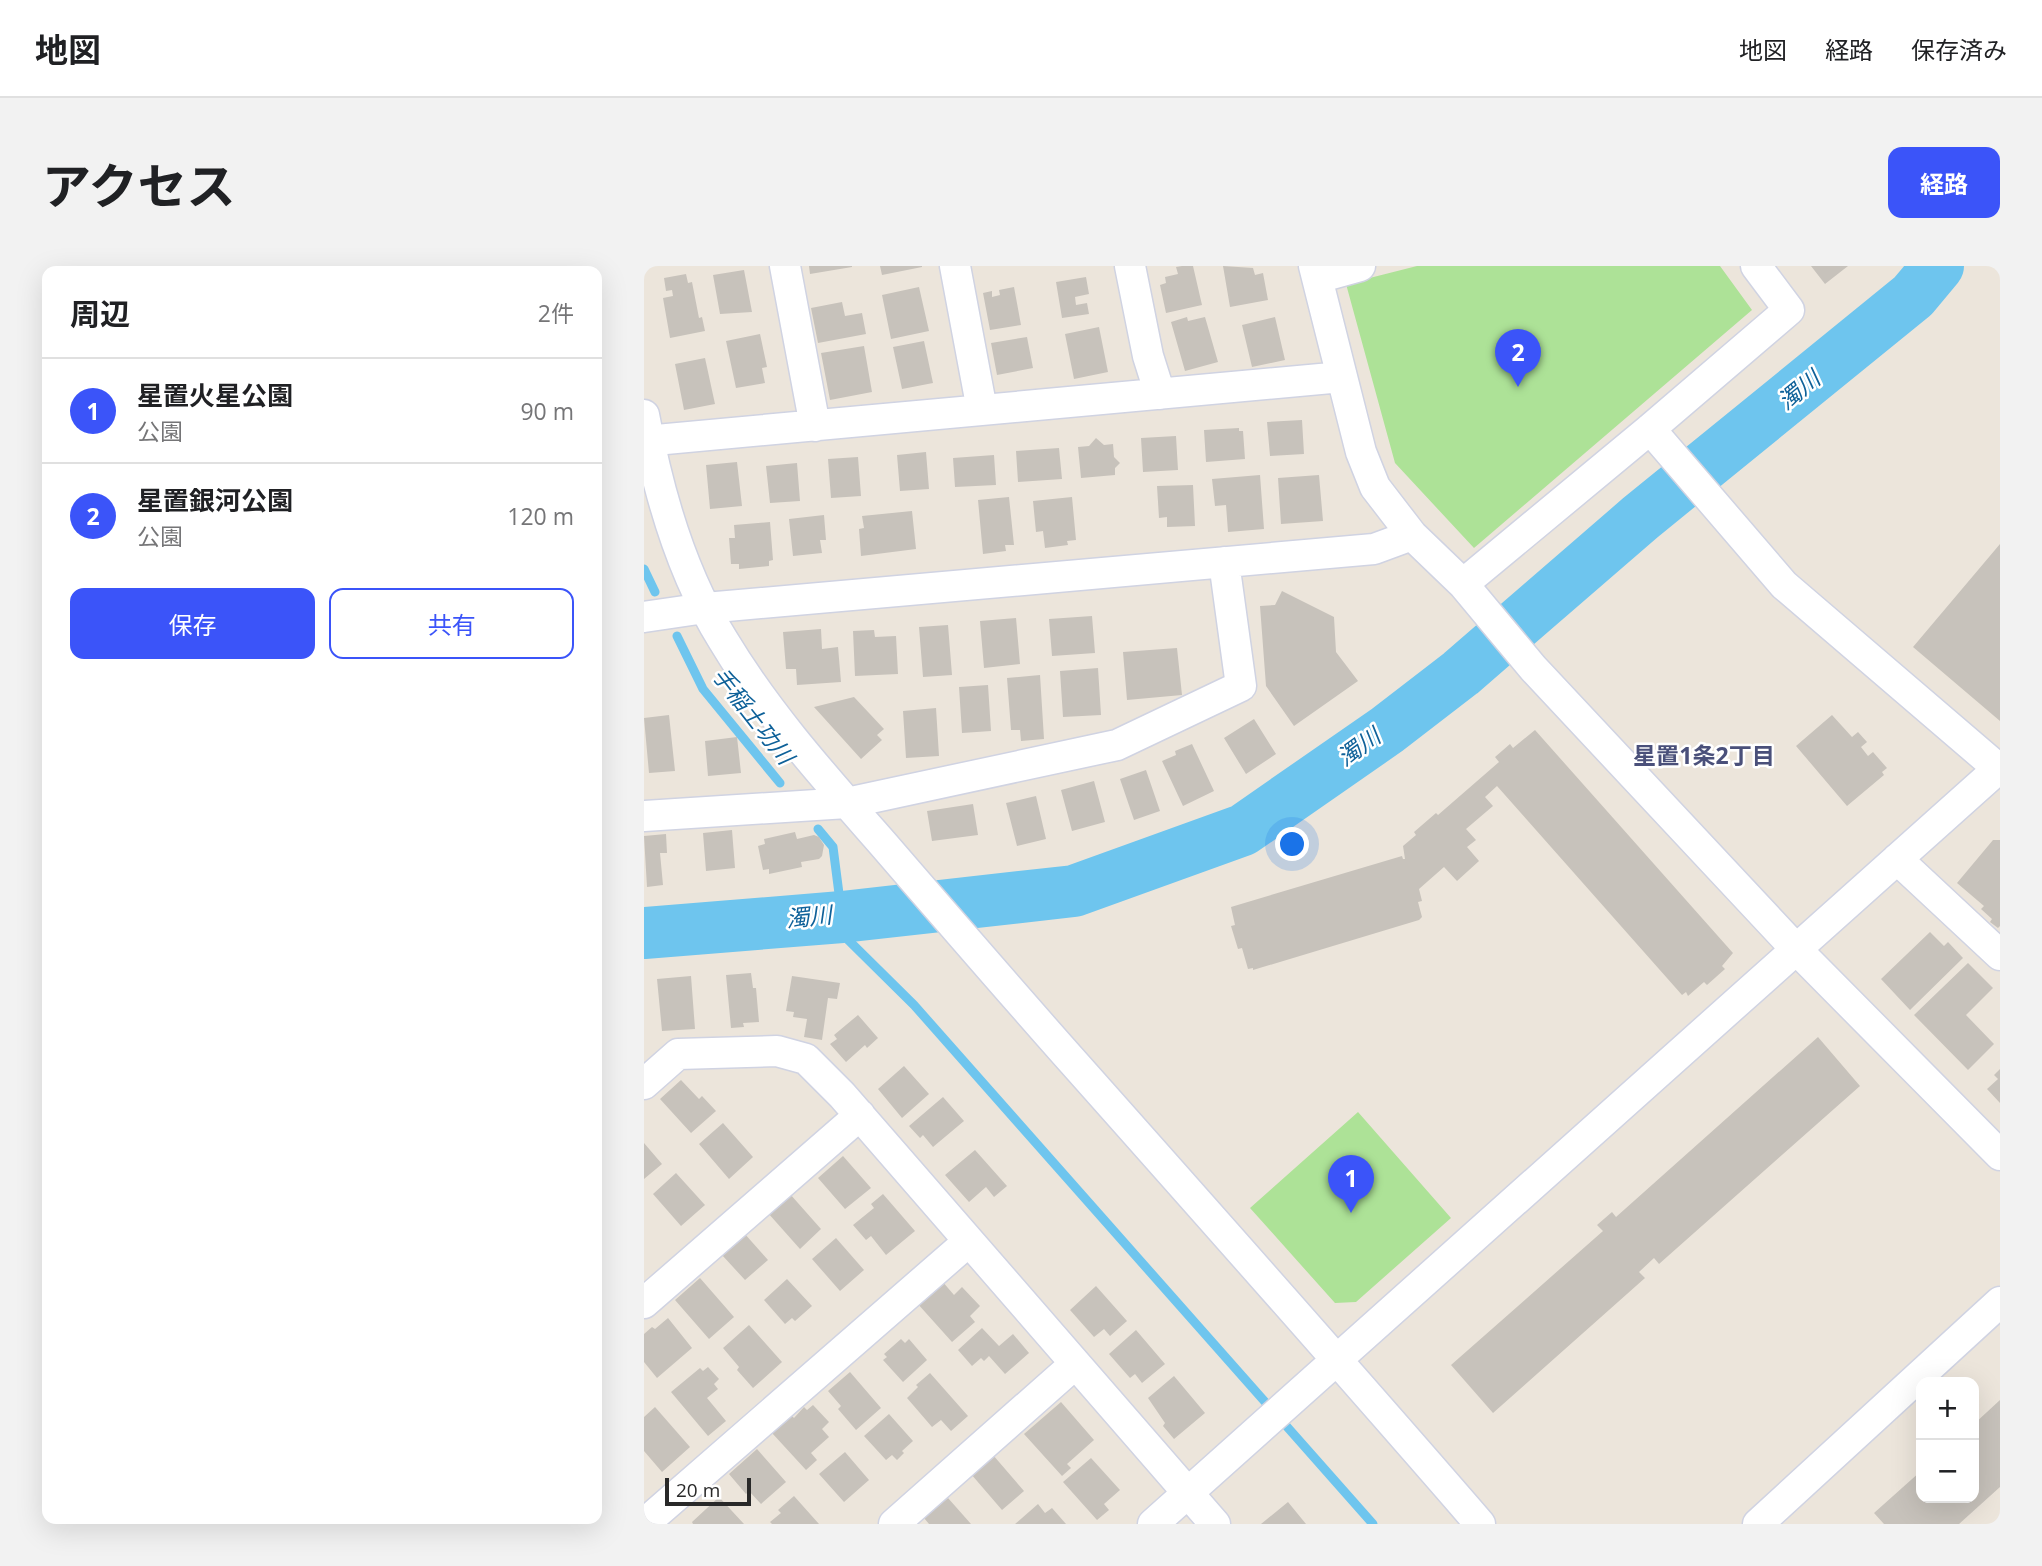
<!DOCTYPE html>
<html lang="ja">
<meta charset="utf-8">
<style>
:root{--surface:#fff;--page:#f2f2f2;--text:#202124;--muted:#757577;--line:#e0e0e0;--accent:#3b54f9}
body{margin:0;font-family:"Open Sans","Noto Sans JP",sans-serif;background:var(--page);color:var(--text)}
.controls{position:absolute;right:21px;bottom:21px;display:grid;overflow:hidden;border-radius:14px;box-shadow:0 7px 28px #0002}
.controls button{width:63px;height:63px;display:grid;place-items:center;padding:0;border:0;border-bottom:2px solid var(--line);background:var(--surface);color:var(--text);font:35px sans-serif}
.scale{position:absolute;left:21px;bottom:18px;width:86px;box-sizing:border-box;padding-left:7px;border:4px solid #292929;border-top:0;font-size:19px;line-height:24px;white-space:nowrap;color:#292929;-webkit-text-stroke:5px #fff;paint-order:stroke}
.you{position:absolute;left:649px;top:579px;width:24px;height:24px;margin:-18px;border:5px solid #fff;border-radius:50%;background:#1a73e8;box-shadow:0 0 0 10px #1a73e833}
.badge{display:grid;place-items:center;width:46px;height:46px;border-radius:50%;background:var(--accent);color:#fff;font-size:23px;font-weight:700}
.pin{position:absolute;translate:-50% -58px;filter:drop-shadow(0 2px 4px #0008)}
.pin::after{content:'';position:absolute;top:37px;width:24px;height:21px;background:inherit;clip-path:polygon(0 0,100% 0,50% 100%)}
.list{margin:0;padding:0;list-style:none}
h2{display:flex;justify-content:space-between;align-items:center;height:91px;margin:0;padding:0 28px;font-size:30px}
h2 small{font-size:23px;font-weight:400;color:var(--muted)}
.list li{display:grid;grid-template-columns:46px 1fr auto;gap:21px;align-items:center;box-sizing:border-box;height:105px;padding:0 28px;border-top:2px solid var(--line)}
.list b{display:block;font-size:26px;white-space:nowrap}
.list p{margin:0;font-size:23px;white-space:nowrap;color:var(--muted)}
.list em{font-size:23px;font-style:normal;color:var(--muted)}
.actions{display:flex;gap:14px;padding:21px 28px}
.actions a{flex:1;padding:16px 0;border:2px solid var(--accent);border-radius:14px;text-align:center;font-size:24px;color:var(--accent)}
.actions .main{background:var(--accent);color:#fff}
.map{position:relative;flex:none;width:1356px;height:1258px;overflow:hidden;border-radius:14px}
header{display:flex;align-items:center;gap:42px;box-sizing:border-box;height:98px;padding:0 35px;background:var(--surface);border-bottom:2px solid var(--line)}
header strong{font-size:33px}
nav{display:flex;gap:38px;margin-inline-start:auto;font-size:24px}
.intro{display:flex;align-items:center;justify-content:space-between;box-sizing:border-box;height:168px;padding:0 42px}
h1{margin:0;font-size:49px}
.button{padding:18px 32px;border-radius:14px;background:var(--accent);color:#fff;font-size:24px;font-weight:700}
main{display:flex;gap:42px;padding:0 42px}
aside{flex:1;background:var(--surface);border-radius:14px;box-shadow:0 7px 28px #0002}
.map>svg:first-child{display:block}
.green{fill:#ade297}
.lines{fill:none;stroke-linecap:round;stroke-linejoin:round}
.stream{stroke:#6ec5ee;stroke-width:9}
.river{stroke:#6ec5ee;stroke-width:52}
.building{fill:#c7c2bb}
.minor-casing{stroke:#d0d3e2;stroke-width:33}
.minor{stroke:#fff;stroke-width:30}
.labels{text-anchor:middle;stroke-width:5;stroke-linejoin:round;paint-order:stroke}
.water-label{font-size:23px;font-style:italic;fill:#0e6199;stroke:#fff}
.neighbourhood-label{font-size:23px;font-weight:bold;fill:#4a507a;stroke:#fff}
</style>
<header>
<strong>地図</strong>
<nav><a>地図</a><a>経路</a><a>保存済み</a></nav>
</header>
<div class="intro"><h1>アクセス</h1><a class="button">経路</a></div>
<main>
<aside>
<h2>周辺<small>2件</small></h2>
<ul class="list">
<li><span class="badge">1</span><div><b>星置火星公園</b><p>公園</p></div><em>90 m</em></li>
<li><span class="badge">2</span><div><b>星置銀河公園</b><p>公園</p></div><em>120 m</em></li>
</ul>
<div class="actions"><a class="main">保存</a><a>共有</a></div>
</aside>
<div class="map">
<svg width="1356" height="1258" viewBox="0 0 1356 1258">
<rect width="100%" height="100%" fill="#ece5db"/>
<path class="green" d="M 773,0 L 1076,0 L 1108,44 L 830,282 L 751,197 L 702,18 Z
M 714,846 L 807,952 L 712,1036 L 691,1037 L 606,942 Z"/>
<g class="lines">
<path class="stream" d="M 0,303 L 11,326
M 33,370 L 59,423 L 136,517
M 174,563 L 189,581 L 198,651
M 183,653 L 270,739 L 729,1258"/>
<path class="river" d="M 0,667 L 198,651 L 430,625 L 599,564 L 743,464 L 817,407 L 996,252 L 1269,30 L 1294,0"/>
</g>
<path class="building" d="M 165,0 L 208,0 L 208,1 L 166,8 Z
M 236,0 L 278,0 L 278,1 L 238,9 Z
M 538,0 L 549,0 L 558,39 L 522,47 L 516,19 L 522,17 L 521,11 L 534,8 L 532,1 Z
M 579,0 L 609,2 L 611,9 L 619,7 L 624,34 L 586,41 Z
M 1167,0 L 1204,0 L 1181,18 Z
M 100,4 L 108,46 L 76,48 L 69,9 Z
M 42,8 L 44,17 L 48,16 L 55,52 L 58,51 L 61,65 L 26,72 L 19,32 L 29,30 L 28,24 L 22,25 L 20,12 Z
M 442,11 L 445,28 L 431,31 L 432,39 L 443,37 L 445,48 L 418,52 L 412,16 Z
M 275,21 L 285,65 L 247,73 L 238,29 Z
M 370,21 L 377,59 L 346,64 L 339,27 L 348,25 L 348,31 L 356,29 L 355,24 Z
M 198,36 L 201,50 L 218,47 L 222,68 L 174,77 L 167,42 Z
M 543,51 L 544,55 L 561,51 L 574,96 L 541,105 L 527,56 Z
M 631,51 L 641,94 L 608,101 L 598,59 Z
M 455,61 L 464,106 L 430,113 L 421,68 Z
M 116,68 L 123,101 L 118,102 L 121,117 L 92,122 L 82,75 Z
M 383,71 L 389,102 L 353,109 L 347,77 Z
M 280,75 L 289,117 L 258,123 L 249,81 Z
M 220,80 L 228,126 L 186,134 L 177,87 Z
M 61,92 L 71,138 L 40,144 L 31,98 Z
M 658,154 L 660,188 L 626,190 L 623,156 Z
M 595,162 L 595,165 L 599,165 L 601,193 L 562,196 L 560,164 Z
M 532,170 L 534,204 L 499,206 L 497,172 Z
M 452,172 L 460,179 L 469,178 L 470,191 L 476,197 L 471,202 L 471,209 L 437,212 L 434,181 L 445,180 Z
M 415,182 L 418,213 L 374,216 L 372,185 Z
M 282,186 L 285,223 L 256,225 L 253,189 Z
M 350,189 L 352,219 L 311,221 L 309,192 Z
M 214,191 L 217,230 L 187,232 L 184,193 Z
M 93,196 L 98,240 L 66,243 L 62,199 Z
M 153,197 L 156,235 L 126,237 L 122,200 Z
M 616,209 L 620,263 L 584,266 L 582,239 L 571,240 L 568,213 Z
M 675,209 L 679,255 L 637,258 L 634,212 Z
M 549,219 L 551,260 L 523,261 L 523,251 L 515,252 L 513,220 Z
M 365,231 L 370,279 L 361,279 L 362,285 L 339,288 L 334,234 Z
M 428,231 L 432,274 L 423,275 L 424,279 L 401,282 L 399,265 L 392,266 L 389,235 Z
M 268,245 L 272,283 L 217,290 L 215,263 L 220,262 L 218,250 Z
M 180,249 L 182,274 L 176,274 L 178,287 L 149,290 L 145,253 Z
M 126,256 L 129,294 L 125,295 L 125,300 L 95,303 L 95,298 L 87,298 L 85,272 L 91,272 L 90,259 Z
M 1356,278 L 1356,455 L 1269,381 Z
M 638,325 L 690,351 L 692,386 L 714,415 L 650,460 L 622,420 L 616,340 L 631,339 Z
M 448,350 L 451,387 L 408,390 L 405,353 Z
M 372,352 L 376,398 L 340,402 L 336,355 Z
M 304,359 L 308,409 L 279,411 L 275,361 Z
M 177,363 L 178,383 L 194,381 L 197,416 L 153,419 L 152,403 L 142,403 L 139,366 Z
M 230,364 L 231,371 L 252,370 L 254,408 L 211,410 L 209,365 Z
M 533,382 L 538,429 L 483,434 L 479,386 Z
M 454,402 L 457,449 L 419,451 L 416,405 Z
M 396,409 L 400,473 L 377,475 L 376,464 L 367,464 L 363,412 Z
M 344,419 L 347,465 L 318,467 L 315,421 Z
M 210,431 L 240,463 L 233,469 L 238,474 L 217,493 L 170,441 Z
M 292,442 L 295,490 L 262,492 L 259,445 Z
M 25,449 L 31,505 L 5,507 L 0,452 Z
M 1188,449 L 1208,471 L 1214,466 L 1223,476 L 1217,481 L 1224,490 L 1229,486 L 1243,502 L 1238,506 L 1240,509 L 1203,540 L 1152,480 Z
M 610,453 L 632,488 L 602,508 L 580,472 Z
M 891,464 L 1089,687 L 1078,700 L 1081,703 L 1063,719 L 1060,716 L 1044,730 L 1042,726 L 1038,729 L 853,520 L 841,531 L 849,540 L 822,563 L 832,574 L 823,581 L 835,595 L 813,615 L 800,601 L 775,623 L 778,635 L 774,636 L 778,651 L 775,654 L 609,704 L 609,702 L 604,703 L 598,682 L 594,683 L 587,660 L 591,659 L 587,641 L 758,590 L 759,593 L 761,593 L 759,580 L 772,569 L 770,566 L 792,547 L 794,549 L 855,496 L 851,491 L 866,478 L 869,482 Z
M 93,471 L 97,507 L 64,510 L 61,475 Z
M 548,478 L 570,525 L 539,540 L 518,495 L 532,489 L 531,485 Z
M 502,504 L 516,545 L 490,554 L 476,513 Z
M 450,515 L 461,556 L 428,565 L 417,524 Z
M 392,530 L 402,573 L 373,580 L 362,537 Z
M 329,538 L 334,569 L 288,575 L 283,545 Z
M 88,564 L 91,602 L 62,605 L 59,567 Z
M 151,566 L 153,573 L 170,569 L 175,571 L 180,579 L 178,590 L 175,593 L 157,596 L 158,601 L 125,608 L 125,603 L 119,604 L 114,580 L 121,578 L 120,573 Z
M 22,568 L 23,587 L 16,587 L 19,619 L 3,621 L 0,570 Z
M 1349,574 L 1356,574 L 1356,660 L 1354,662 L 1346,656 L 1348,653 L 1337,643 L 1340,640 L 1313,617 Z
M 1286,666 L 1300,680 L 1304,676 L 1319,692 L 1266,744 L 1237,713 Z
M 1324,697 L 1349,722 L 1322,749 L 1350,778 L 1324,804 L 1270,749 Z
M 107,707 L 109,722 L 112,722 L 115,756 L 99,757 L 100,761 L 87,762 L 82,709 Z
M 47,710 L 51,763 L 18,765 L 13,713 Z
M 148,710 L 196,717 L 193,733 L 184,732 L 178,774 L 160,771 L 163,753 L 149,751 L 150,746 L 142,745 Z
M 214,749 L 234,772 L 223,782 L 221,779 L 202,796 L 186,778 L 193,773 L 190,769 Z
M 1174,771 L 1216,820 L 1015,998 L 1010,992 L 995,1006 L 1001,1012 L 849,1147 L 807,1099 L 959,965 L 953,959 L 968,946 L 972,951 Z
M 260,800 L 285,828 L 258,852 L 234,823 Z
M 1356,803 L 1356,837 L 1343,823 L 1354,813 L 1350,809 Z
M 37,814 L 55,833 L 58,830 L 72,845 L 47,867 L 16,833 Z
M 299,831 L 320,855 L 289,881 L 279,869 L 276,872 L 265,860 Z
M 79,857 L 109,891 L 85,913 L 55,878 Z
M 0,877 L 18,898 L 0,913 Z
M 331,884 L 363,920 L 350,931 L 342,921 L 325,936 L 301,909 Z
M 199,890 L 227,922 L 201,943 L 174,912 Z
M 32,907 L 61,939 L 37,960 L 9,928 Z
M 146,928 L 177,963 L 156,983 L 124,947 Z
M 239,928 L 271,965 L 242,989 L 227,970 L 222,974 L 209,959 L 230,942 L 227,938 Z
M 100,967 L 124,994 L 101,1014 L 78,989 Z
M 192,972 L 220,1004 L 196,1025 L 168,993 Z
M 56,1012 L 90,1051 L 65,1073 L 31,1034 Z
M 143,1013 L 168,1040 L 151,1055 L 148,1052 L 141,1058 L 120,1034 Z
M 298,1015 L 310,1029 L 318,1021 L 336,1040 L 326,1050 L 331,1056 L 308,1076 L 273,1037 Z
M 452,1020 L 483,1055 L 466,1070 L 460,1063 L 450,1071 L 426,1044 Z
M 24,1052 L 48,1082 L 13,1112 L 0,1096 L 0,1068 L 8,1061 L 11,1063 Z
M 105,1059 L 138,1096 L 109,1122 L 93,1104 L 95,1101 L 79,1082 Z
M 338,1062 L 355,1080 L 369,1068 L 385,1087 L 361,1108 L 345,1090 L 340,1095 L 337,1092 L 328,1100 L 314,1084 Z
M 492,1064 L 521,1098 L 498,1117 L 491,1108 L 486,1112 L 465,1088 Z
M 257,1073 L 261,1077 L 265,1073 L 283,1094 L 259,1116 L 239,1094 L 243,1091 L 240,1088 Z
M 64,1101 L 75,1113 L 70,1118 L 74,1123 L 63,1132 L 82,1155 L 64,1170 L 27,1126 L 56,1102 L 59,1105 Z
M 206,1106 L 237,1142 L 212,1164 L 194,1143 L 197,1140 L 184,1125 Z
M 286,1107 L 324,1150 L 307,1165 L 297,1154 L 288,1161 L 263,1132 L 274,1121 L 272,1119 Z
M 530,1110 L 561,1147 L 530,1173 L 519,1160 L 521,1157 L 504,1132 Z
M 1356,1134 L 1356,1221 L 1315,1258 L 1240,1258 L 1230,1247 L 1277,1205 L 1277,1232 L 1330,1232 L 1330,1158 Z
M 417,1136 L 450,1174 L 423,1198 L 427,1202 L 418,1210 L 380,1168 Z
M 169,1139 L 185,1156 L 178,1163 L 185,1171 L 167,1187 L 173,1194 L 162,1204 L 128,1167 L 148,1150 L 150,1152 L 160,1141 L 163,1144 Z
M 11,1141 L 46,1181 L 18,1206 L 0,1185 L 0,1151 Z
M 245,1148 L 269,1175 L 258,1185 L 260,1187 L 253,1194 L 248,1189 L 242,1194 L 220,1170 Z
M 113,1183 L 142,1216 L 117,1238 L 105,1225 L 102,1228 L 85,1208 Z
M 201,1186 L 225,1214 L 200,1236 L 175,1208 Z
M 349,1189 L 380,1225 L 358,1244 L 327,1208 Z
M 447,1192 L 476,1224 L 460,1238 L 465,1244 L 453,1254 L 419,1216 Z
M 150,1230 L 175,1258 L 128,1258 L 126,1256 L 137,1247 L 134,1244 Z
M 75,1231 L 100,1258 L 49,1258 L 48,1256 Z
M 304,1232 L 327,1258 L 285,1258 L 280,1252 Z
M 644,1236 L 662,1258 L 617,1258 Z
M 394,1238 L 401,1247 L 408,1242 L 422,1258 L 371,1258 Z"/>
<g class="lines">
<defs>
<path id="minor" d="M 141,0 L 171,160
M 311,0 L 338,144
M 486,0 L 504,90 L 516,128
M 670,0 L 717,186 L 731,221 L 768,269 L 819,318 L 889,402 L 1151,682 L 1356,889
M 673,12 L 716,0
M 0,149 C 14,226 37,307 79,374 C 124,449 183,514 240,579 C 303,652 366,725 430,797 C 566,950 702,1103 836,1258
M 1006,163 L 1140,319 L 1356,504
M 0,175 L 698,111
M 819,318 L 1006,163 L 1145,44 L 1112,0
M 0,351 L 61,342 L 730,283 L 768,269
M 0,550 L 203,537 L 473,479 L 597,420 L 580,296
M 1253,593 L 1356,689
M 0,818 L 34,788 L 133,785 L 162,793 L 198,829 L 571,1258
M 0,1037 L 216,849
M 0,1258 L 325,975
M 250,1258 L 431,1098
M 509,1258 L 1354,503
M 1114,1258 L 1356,1036"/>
</defs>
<use href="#minor" class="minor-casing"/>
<use href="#minor" class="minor"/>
</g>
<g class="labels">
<g class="water-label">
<text transform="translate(1155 124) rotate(-39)" y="8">濁川</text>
<text transform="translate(109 450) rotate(52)" y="8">手稲土功川</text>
<text transform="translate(715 481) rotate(-36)" y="8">濁川</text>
<text transform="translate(165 651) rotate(-6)" y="8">濁川</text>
</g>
<g class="neighbourhood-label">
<text x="1060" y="498">星置1条2丁目</text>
</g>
</g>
</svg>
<div class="controls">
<button>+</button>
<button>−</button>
</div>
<div class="scale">20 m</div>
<div class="you"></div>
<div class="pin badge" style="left:707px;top:947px">1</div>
<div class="pin badge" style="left:874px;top:121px">2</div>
</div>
</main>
